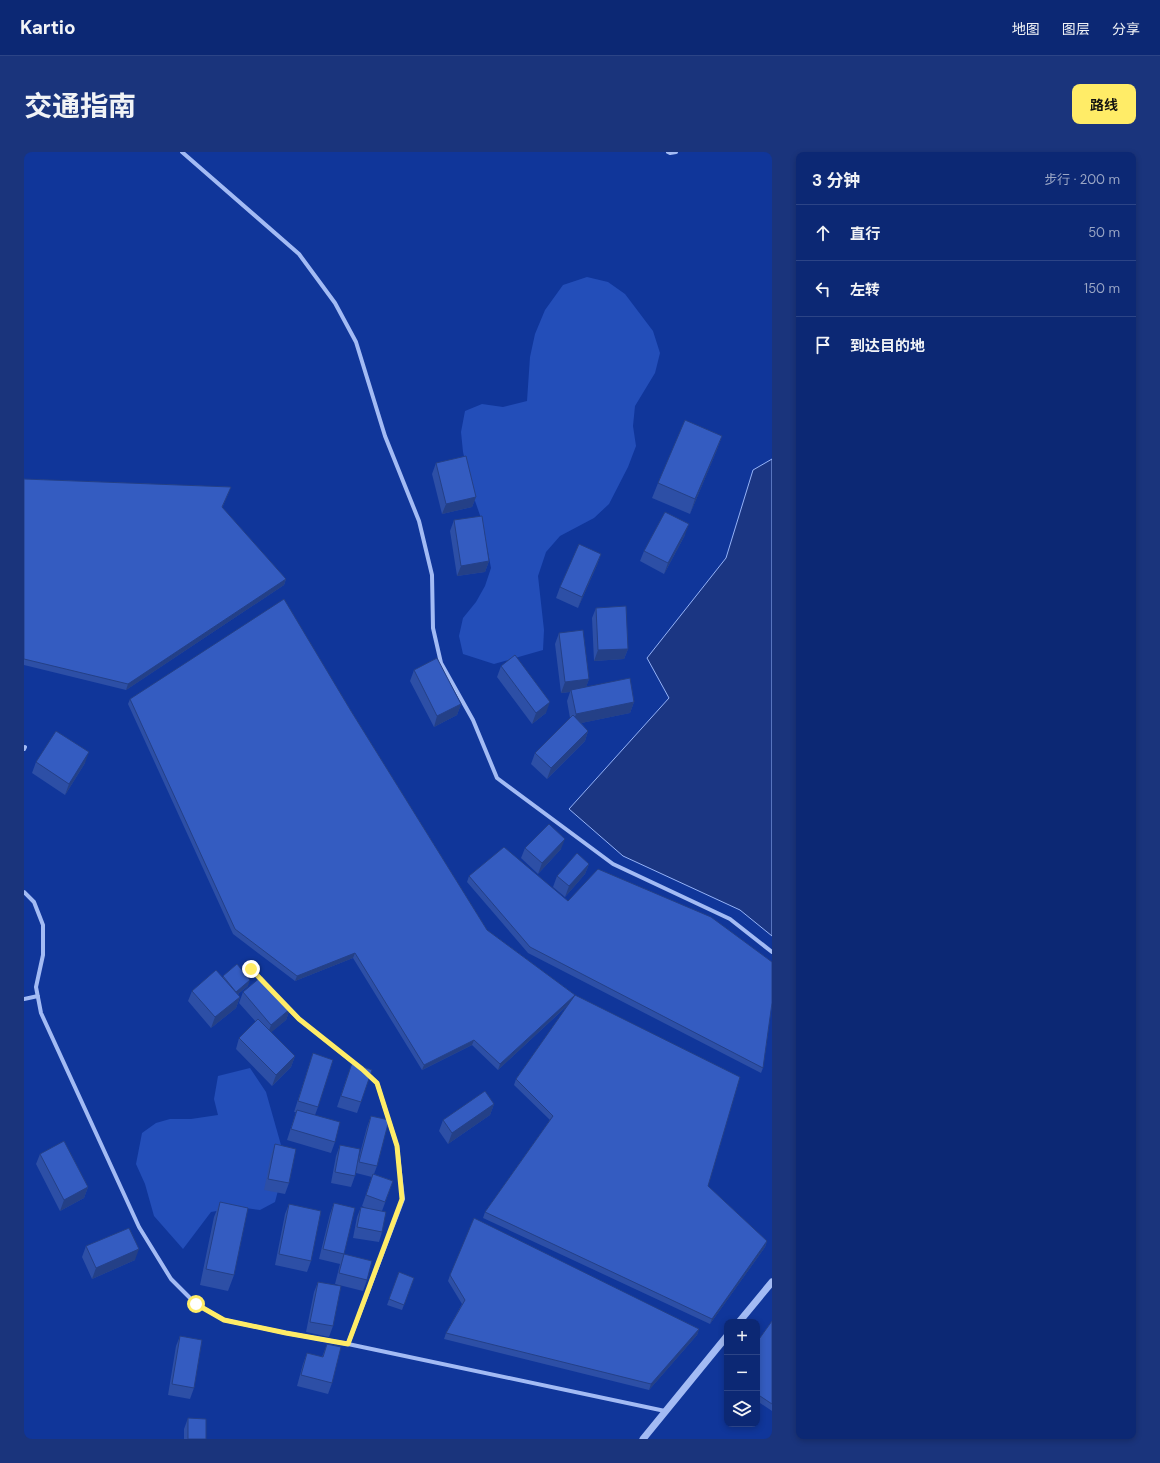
<!DOCTYPE html>
<html lang="zh">
<meta charset="utf-8">
<style>
:root{--surface:#0c2874;--page:#1a347c;--text:#f1f3f6;--muted:#9aa6c5;--line:#2c4486;--accent:#ffec67}
body{margin:0;font-family:"DM Sans","Noto Sans SC",sans-serif;background:var(--page);color:var(--text)}
.controls{position:absolute;right:12px;bottom:12px;display:grid;overflow:hidden;border-radius:8px;box-shadow:0 2px 6px #0003}
.controls button{width:36px;height:36px;display:grid;place-items:center;padding:0;border:0;border-bottom:1px solid var(--line);background:var(--surface);color:var(--text);font:20px sans-serif}
.stop{position:absolute;width:12px;height:12px;margin:-9px;border:3px solid #ffec67;border-radius:50%;background:#fff}
.stop.end{background:#ffec67;border-color:#fff;box-shadow:0 1px 4px #0008}
.list{margin:0;padding:0;list-style:none}
h2{display:flex;justify-content:space-between;align-items:center;height:52px;margin:0;padding:0 16px;font-size:17px}
h2 small{font-size:13px;font-weight:400;color:var(--muted)}
.list li{display:grid;grid-template-columns:26px 1fr auto;gap:12px;align-items:center;box-sizing:border-box;height:56px;padding:0 16px;border-top:1px solid var(--line)}
.list b{display:block;font-size:15px;white-space:nowrap}
.list em{font-size:13px;font-style:normal;color:var(--muted)}
.icon{flex:none;width:22px;height:22px;fill:none;stroke:currentColor;stroke-width:2;stroke-linecap:round;stroke-linejoin:round}
.map{position:relative;flex:none;width:748px;height:1287px;overflow:hidden;border-radius:8px}
header{display:flex;align-items:center;gap:24px;box-sizing:border-box;height:56px;padding:0 20px;background:var(--surface);border-bottom:1px solid var(--line)}
header strong{font-size:19px}
nav{display:flex;gap:22px;margin-inline-start:auto;font-size:14px}
.intro{display:flex;align-items:center;justify-content:space-between;box-sizing:border-box;height:96px;padding:0 24px}
h1{margin:0;font-size:28px}
.button{padding:10px 18px;border-radius:8px;background:var(--accent);color:#111;font-size:14px;font-weight:700}
main{display:flex;gap:24px;padding:0 24px}
aside{flex:1;background:var(--surface);border-radius:8px;box-shadow:0 2px 6px #0003}
.map>svg:first-child{display:block}
.green{fill:#234eb9}
.water{fill:#1b3683;stroke:#95b3f8}
.lines{fill:none;stroke-linecap:round;stroke-linejoin:round}
.minor{stroke:#a3bbf4;stroke-width:4}
.tertiary{stroke:#a3bbf4;stroke-width:7}
.wall{fill:#2d4fa6}
.shaded-wall{fill:#244087}
.building{fill:#345cc1;stroke:#244087}
.route{stroke:#ffec67;stroke-width:5}
</style>
<header>
<strong>Kartio</strong>
<nav><a>地图</a><a>图层</a><a>分享</a></nav>
</header>
<div class="intro"><h1>交通指南</h1><a class="button">路线</a></div>
<main>
<div class="map">
<svg width="748" height="1287" viewBox="0 0 748 1287">
<rect width="100%" height="100%" fill="#10369a"/>
<path class="green" d="M 563,125 L 584,130 L 601,142 L 629,179 L 636,201 L 631,221 L 611,254 L 609,274 L 612,294 L 604,315 L 585,352 L 570,366 L 536,384 L 522,400 L 514,424 L 520,478 L 519,498 L 470,512 L 439,502 L 435,484 L 439,466 L 452,450 L 461,434 L 467,416 L 458,369 L 450,346 L 439,300 L 437,280 L 441,259 L 458,252 L 479,255 L 503,249 L 506,205 L 511,182 L 521,158 L 539,133 Z
M 226,916 L 242,940 L 257,993 L 256,1031 L 251,1050 L 236,1058 L 215,1055 L 187,1060 L 159,1097 L 130,1064 L 121,1032 L 112,1012 L 118,981 L 132,971 L 146,967 L 167,967 L 194,963 L 190,947 L 194,924 Z"/>
<path class="water" d="M 748,307 L 748,784 L 716,758 L 599,704 L 545,657 L 645,546 L 623,506 L 702,406 L 729,318 Z"/>
<g class="lines">
<path class="minor" d="M 158,0 L 275,102 L 311,151 L 332,190 L 361,284 L 395,369 L 408,423 L 409,476 L 417,511 L 449,568 L 473,626 L 589,712 L 706,767 L 748,800
M 644,0 L 646,1 L 652,0
M 0,597 L 1,595
M 0,740 L 10,750 L 19,773 L 19,803 L 12,835 L 17,861 L 115,1075 L 147,1127 L 172,1152 L 200,1168 L 262,1181 L 324,1192 L 641,1259
M 227,817 L 239,829
M 0,847 L 14,844
M 262,854 L 275,867 L 335,915
M 324,1192 L 379,1047 L 373,994 L 353,931 L 342,921"/>
<path class="tertiary" d="M 715,1170 L 748,1130
M 619,1287 L 703,1184"/>
</g>
<path class="wall" d="M 698,284 L 692,300 L 666,362 L 628,346 L 634,331 Z
M 412,311 L 452,345 L 448,355 L 418,362 L 408,322 Z
M 0,327 L 207,335 L 198,356 L 262,427 L 260,433 L 102,538 L 0,513 Z
M 430,368 L 465,409 L 461,420 L 433,424 L 426,379 Z
M 661,383 L 640,422 L 616,409 L 620,399 Z
M 577,402 L 573,413 L 554,456 L 532,446 L 536,435 Z
M 572,456 L 604,497 L 600,507 L 570,509 L 568,466 Z
M 535,481 L 565,527 L 562,535 L 610,550 L 606,561 L 557,571 L 564,579 L 561,589 L 523,627 L 507,612 L 511,601 L 546,566 L 543,549 L 546,540 L 537,541 L 531,492 Z
M 477,514 L 522,561 L 508,572 L 473,525 Z
M 390,518 L 437,552 L 433,563 L 410,575 L 386,529 Z
M 106,547 L 327,559 L 463,778 L 551,843 L 684,1034 L 743,1089 L 741,1095 L 686,1172 L 459,1066 L 461,1060 L 526,968 L 490,933 L 492,927 L 544,853 L 474,918 L 448,893 L 398,918 L 329,806 L 271,829 L 209,782 L 104,552 Z
M 12,610 L 61,611 L 41,643 L 8,621 Z
M 501,696 L 537,697 L 514,722 L 497,706 Z
M 565,712 L 561,722 L 541,745 L 529,735 L 533,724 Z
M 445,724 L 739,916 L 737,921 L 504,801 L 443,730 Z
M 199,824 L 224,834 L 214,842 L 216,845 L 212,856 L 187,876 L 164,849 L 168,839 L 199,825 Z
M 219,840 L 266,857 L 262,868 L 247,880 L 271,904 L 267,915 L 248,934 L 212,897 L 215,886 L 232,870 L 215,851 Z
M 289,901 L 294,955 L 291,963 L 311,990 L 307,1001 L 263,988 L 272,960 L 270,960 Z
M 324,922 L 337,950 L 333,961 L 313,955 Z
M 470,952 L 466,963 L 424,992 L 415,979 L 419,968 Z
M 347,964 L 353,1014 L 350,1022 L 369,1029 L 358,1059 L 358,1080 L 355,1090 L 329,1086 L 333,1065 L 337,1055 L 342,1056 L 338,1054 L 348,1025 L 332,1021 L 327,1035 L 307,1031 L 312,1004 L 316,993 L 334,1009 L 343,975 Z
M 251,992 L 265,1031 L 261,1042 L 240,1038 L 247,1003 Z
M 16,1002 L 64,1035 L 60,1046 L 36,1059 L 12,1012 Z
M 196,1050 L 210,1123 L 204,1139 L 176,1133 L 190,1065 Z
M 310,1051 L 320,1102 L 343,1128 L 339,1139 L 311,1132 L 316,1112 L 295,1107 L 306,1062 Z
M 265,1052 L 287,1109 L 283,1120 L 251,1113 L 261,1062 Z
M 62,1094 L 111,1108 L 68,1127 L 58,1105 Z
M 375,1120 L 390,1126 L 378,1158 L 363,1153 Z
M 426,1123 L 675,1177 L 673,1183 L 625,1238 L 420,1187 L 422,1181 L 438,1152 L 424,1129 Z
M 294,1130 L 309,1174 L 305,1185 L 282,1180 L 290,1140 Z
M 748,1169 L 748,1259 L 733,1249 L 733,1190 Z
M 156,1184 L 170,1236 L 166,1247 L 144,1243 L 152,1194 Z
M 303,1192 L 308,1231 L 304,1242 L 273,1234 L 279,1212 L 283,1201 L 298,1205 Z
M 164,1266 L 182,1287 L 160,1287 L 160,1277 Z"/>
<path class="shaded-wall" d="M 698,284 L 692,300 L 666,362 L 671,347 Z
M 452,345 L 448,355 L 418,362 L 422,352 Z
M 665,372 L 661,383 L 640,422 L 644,411 Z
M 577,402 L 573,413 L 554,456 L 558,445 Z
M 465,409 L 461,420 L 433,424 L 437,414 Z
M 262,427 L 260,433 L 102,538 L 104,532 Z
M 604,497 L 600,507 L 570,509 L 574,498 Z
M 565,527 L 561,538 L 547,538 L 546,540 L 537,541 L 541,530 Z
M 526,550 L 522,561 L 508,572 L 512,561 Z
M 610,550 L 606,561 L 548,573 L 552,562 Z
M 437,552 L 433,563 L 410,575 L 413,564 Z
M 564,579 L 561,589 L 523,627 L 527,616 Z
M 65,600 L 61,611 L 41,643 L 45,632 Z
M 541,687 L 537,697 L 514,722 L 518,711 Z
M 565,712 L 561,722 L 541,745 L 545,734 Z
M 331,801 L 329,806 L 271,829 L 273,824 Z
M 226,828 L 224,834 L 210,845 L 212,840 Z
M 551,843 L 549,848 L 474,918 L 476,912 Z
M 216,845 L 212,856 L 187,876 L 191,865 Z
M 266,857 L 262,868 L 243,884 L 247,873 Z
M 450,888 L 448,893 L 398,918 L 400,913 Z
M 271,904 L 267,915 L 248,934 L 252,923 Z
M 470,952 L 466,963 L 424,992 L 428,981 Z
M 64,1035 L 60,1046 L 36,1059 L 40,1048 Z
M 743,1089 L 741,1095 L 686,1172 L 688,1167 Z
M 115,1097 L 111,1108 L 68,1127 L 72,1116 Z
M 675,1177 L 673,1183 L 625,1238 L 627,1232 Z"/>
<path class="building" d="M 661,268 L 698,284 L 671,347 L 634,331 Z
M 442,304 L 452,345 L 422,352 L 412,311 Z
M 0,327 L 207,335 L 198,355 L 262,427 L 104,532 L 0,507 Z
M 641,360 L 665,372 L 644,411 L 620,399 Z
M 458,364 L 465,409 L 437,414 L 430,368 Z
M 555,392 L 577,402 L 558,445 L 536,435 Z
M 260,447 L 327,559 L 463,778 L 551,843 L 476,912 L 450,888 L 400,913 L 331,801 L 273,824 L 211,777 L 106,547 Z
M 602,454 L 604,497 L 574,498 L 572,456 Z
M 559,478 L 565,527 L 541,530 L 535,481 Z
M 491,503 L 526,550 L 512,561 L 477,514 Z
M 413,506 L 437,552 L 413,564 L 390,518 Z
M 606,526 L 610,550 L 552,562 L 547,538 Z
M 549,563 L 564,579 L 527,616 L 511,601 Z
M 32,579 L 65,600 L 45,632 L 12,610 Z
M 525,672 L 541,687 L 518,711 L 501,696 Z
M 480,695 L 544,749 L 574,717 L 687,765 L 748,810 L 748,851 L 739,916 L 506,795 L 445,724 Z
M 553,701 L 565,712 L 545,734 L 533,724 Z
M 213,812 L 226,828 L 212,840 L 199,824 Z
M 192,818 L 216,845 L 191,865 L 168,839 Z
M 238,824 L 266,857 L 247,873 L 219,840 Z
M 551,843 L 716,925 L 684,1034 L 743,1089 L 688,1167 L 461,1060 L 529,964 L 492,927 Z
M 234,867 L 271,904 L 252,923 L 215,886 Z
M 289,901 L 309,908 L 294,955 L 274,949 Z
M 328,911 L 348,918 L 337,950 L 317,944 Z
M 461,939 L 470,952 L 428,981 L 419,968 Z
M 273,958 L 316,970 L 311,990 L 267,977 Z
M 347,964 L 365,968 L 353,1014 L 335,1010 Z
M 40,989 L 64,1035 L 40,1048 L 16,1002 Z
M 251,992 L 272,997 L 265,1031 L 244,1027 Z
M 316,993 L 336,997 L 331,1024 L 311,1020 Z
M 349,1022 L 369,1029 L 361,1050 L 342,1043 Z
M 196,1050 L 224,1056 L 210,1123 L 182,1117 Z
M 310,1051 L 331,1056 L 320,1102 L 299,1097 Z
M 265,1052 L 297,1059 L 287,1109 L 255,1102 Z
M 337,1055 L 362,1060 L 358,1080 L 333,1075 Z
M 450,1066 L 675,1177 L 627,1232 L 422,1181 L 441,1148 L 426,1123 Z
M 105,1076 L 115,1097 L 72,1116 L 62,1094 Z
M 320,1102 L 348,1109 L 343,1128 L 315,1121 Z
M 375,1120 L 390,1126 L 380,1153 L 365,1147 Z
M 294,1130 L 317,1134 L 309,1174 L 286,1170 Z
M 748,1169 L 748,1252 L 733,1242 L 733,1190 Z
M 156,1184 L 178,1188 L 170,1236 L 148,1232 Z
M 303,1192 L 317,1195 L 308,1231 L 277,1223 L 283,1201 L 299,1205 Z
M 164,1266 L 182,1267 L 182,1287 L 164,1287 Z"/>
<g class="lines">
<path class="route" d="M 172,1152 L 200,1168 L 262,1181 L 324,1192 L 378,1047 L 373,994 L 353,931 L 338,917 L 275,867 L 227,817"/>
</g>
</svg>
<div class="controls">
<button>+</button>
<button>−</button>
<button><svg class="icon" aria-label="layers" viewBox="0 0 24 24"><path d="M12 4l9 5-9 5-9-5zM3 14l9 5 9-5"/></svg></button>
</div>
<div class="stop" style="left:172px;top:1152px"></div>
<div class="stop end" style="left:227px;top:817px"></div>
</div>
<aside>
<h2>3 分钟<small>步行 · 200 m</small></h2>
<ul class="list">
<li><svg class="icon" aria-label="ahead" viewBox="0 0 24 24"><path d="M12 20V5M6 11l6-6 6 6"/></svg><div><b>直行</b></div><em>50 m</em></li>
<li><svg class="icon" aria-label="left" viewBox="0 0 24 24"><path d="M17 20v-9H6M10 6l-5 5 5 5"/></svg><div><b>左转</b></div><em>150 m</em></li>
<li><svg class="icon" aria-label="arrive" viewBox="0 0 24 24"><path d="M6 21V4h12l-3 4 3 4H6"/></svg><div><b>到达目的地</b></div></li>
</ul>
</aside>
</main>
